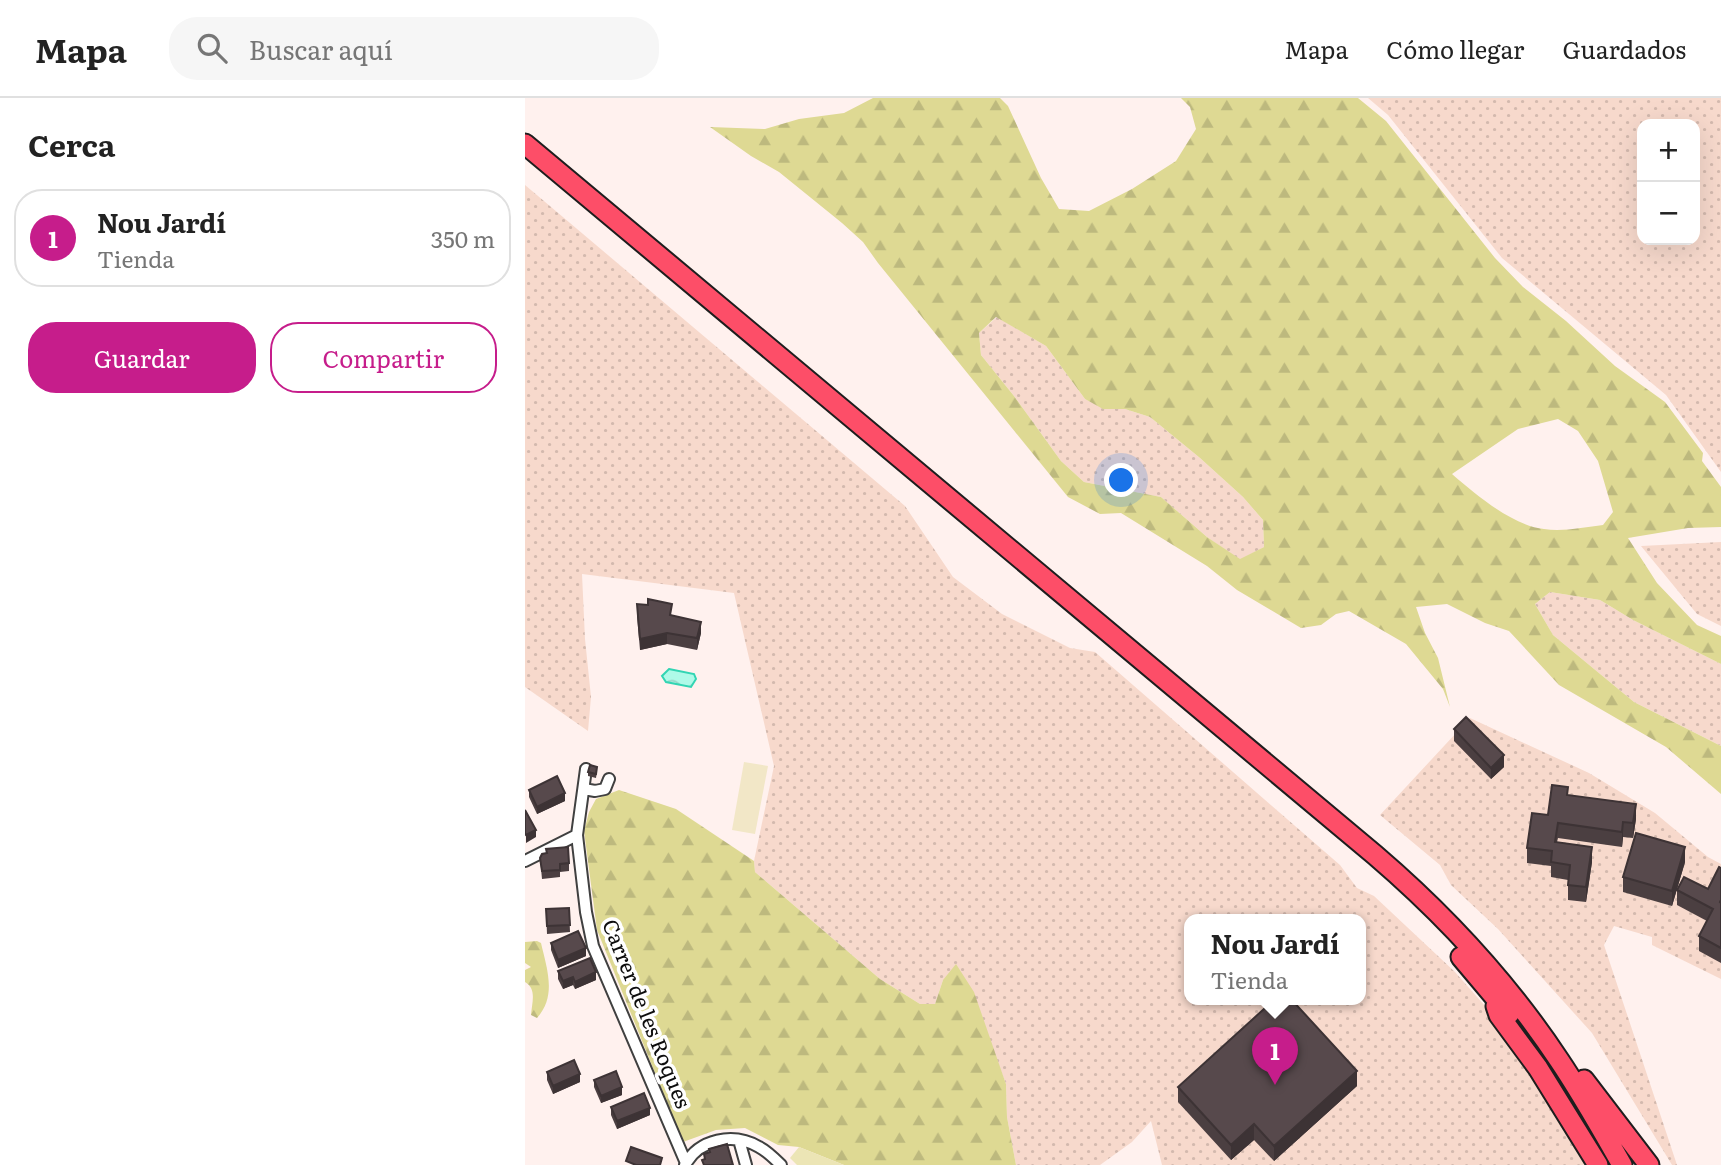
<!DOCTYPE html>
<html lang="es">
<meta charset="utf-8">
<style>
:root{--surface:#fff;--page:#f6f6f6;--text:#222;--muted:#767676;--line:#e0e0e0;--accent:#c61d8b}
body{margin:0;font-family:Literata,serif;background:var(--page);color:var(--text)}
.controls{position:absolute;right:21px;top:21px;display:grid;overflow:hidden;border-radius:14px;box-shadow:0 7px 28px #0002}
.controls button{width:63px;height:63px;display:grid;place-items:center;padding:0;border:0;border-bottom:2px solid var(--line);background:var(--surface);color:var(--text);font:35px sans-serif}
.you{position:absolute;left:597px;top:383px;width:24px;height:24px;margin:-18px;border:5px solid #fff;border-radius:50%;background:#1a73e8;box-shadow:0 0 0 10px #1a73e833}
.badge{display:grid;place-items:center;width:46px;height:46px;border-radius:50%;background:var(--accent);color:#fff;font-size:23px;font-weight:700}
.pin{position:absolute;translate:-50% -58px;filter:drop-shadow(0 2px 4px #0008)}
.pin::after{content:'';position:absolute;top:37px;width:24px;height:21px;background:inherit;clip-path:polygon(0 0,100% 0,50% 100%)}
.popup{position:absolute;left:659px;top:816px;width:182px;height:91px;box-sizing:border-box;display:grid;place-content:center;border-radius:14px;background:var(--surface);filter:drop-shadow(0 2px 5px #0005);font-size:23px;white-space:nowrap;color:var(--muted)}
.popup b{font-size:26px;color:var(--text)}
.popup::after{content:'';position:absolute;left:50%;top:100%;margin-left:-14px;border:14px solid transparent;border-top-color:var(--surface)}
.list{margin:0;padding:0;list-style:none}
h2{display:flex;justify-content:space-between;align-items:center;height:91px;margin:0;padding:0 28px;font-size:30px}
h2 small{font-size:23px;font-weight:400;color:var(--muted)}
.list li{display:grid;grid-template-columns:46px 1fr auto;gap:21px;align-items:center;box-sizing:border-box;height:98px;margin:0 14px 14px;padding:0 14px;border:2px solid var(--line);border-radius:28px}
.list b{display:block;font-size:26px;white-space:nowrap}
.list p{margin:0;font-size:23px;white-space:nowrap;color:var(--muted)}
.list em{font-size:23px;font-style:normal;color:var(--muted)}
.actions{display:flex;gap:14px;padding:21px 28px}
.actions a{flex:1;padding:16px 0;border:2px solid var(--accent);border-radius:28px;text-align:center;font-size:24px;color:var(--accent)}
.actions .main{background:var(--accent);color:#fff}
.icon{flex:none;width:38px;height:38px;fill:none;stroke:currentColor;stroke-width:2;stroke-linecap:round;stroke-linejoin:round}
.map{position:relative;flex:none;width:1196px;height:1067px;overflow:hidden}
header{display:flex;align-items:center;gap:42px;box-sizing:border-box;height:98px;padding:0 35px;background:var(--surface);border-bottom:2px solid var(--line)}
header strong{font-size:33px}
nav{display:flex;gap:38px;margin-inline-start:auto;font-size:24px}
.search{width:490px;height:63px;background:var(--page);display:flex;align-items:center;gap:18px;box-sizing:border-box;padding:0 24px;border-radius:28px;color:var(--muted);font-size:26px}
main{display:flex}
aside{flex:1;background:var(--surface)}
.map>svg:first-child{display:block}
.farmland{fill:url(#farmland-dots);fill-rule:evenodd}
.forest{fill:url(#forest-firs);fill-rule:evenodd}
.garden{fill:#ece5b5}
.pitch{fill:#f2e7c7}
.water{fill:url(#water-waves);stroke:#32d5b3;stroke-width:2}
.lines{fill:none;stroke-linecap:round;stroke-linejoin:round}
.street-casing{stroke:#404040;stroke-width:14}
.highway-casing{stroke:#1e1e1e;stroke-width:23}
.street{stroke:#fff;stroke-width:10}
.highway{stroke:#fd4e68;stroke-width:19}
.wall{fill:#4b3f41}
.shaded-wall{fill:#3d3335}
.building{fill:#57494c;stroke:#3d3335;stroke-width:2}
.labels{text-anchor:middle;stroke-width:7;stroke-linejoin:round;paint-order:stroke}
.street-label{font-size:21px;fill:#0d0d0d;stroke:#fff}
</style>
<header>
<strong>Mapa</strong>
<div class="search"><svg class="icon" aria-label="search" viewBox="0 0 24 24"><circle cx="10" cy="10" r="6"/><path d="M15 15l6 6"/></svg>Buscar aquí</div>
<nav><a>Mapa</a><a>Cómo llegar</a><a>Guardados</a></nav>
</header>
<main>
<aside>
<h2>Cerca<small></small></h2>
<ul class="list">
<li><span class="badge">1</span><div><b>Nou Jardí</b><p>Tienda</p></div><em>350 m</em></li>
</ul>
<div class="actions"><a class="main">Guardar</a><a>Compartir</a></div>
</aside>
<div class="map">
<svg width="1196" height="1067" viewBox="0 0 1196 1067">
<defs>
<pattern id="farmland-dots" width="8" height="8" patternUnits="userSpaceOnUse" patternTransform="scale(1.75)"><rect width="8" height="8" fill="#f7d9cc"/><path d="M2 2h.1M6 6h.1" fill="none" stroke="#d3b9ae" stroke-width="1.8" stroke-linecap="round"/></pattern>
<pattern id="forest-firs" width="22" height="20" patternUnits="userSpaceOnUse" patternTransform="scale(1.75)"><rect width="22" height="20" fill="#ded993"/><path d="M5 1l3.5 6h-7zM16 11l3.5 6h-7z" fill="#bdb97e"/></pattern>
<pattern id="water-waves" width="16" height="10" patternUnits="userSpaceOnUse" patternTransform="scale(1.75)"><rect width="16" height="10" fill="#affae8"/><path d="M0 5q4-4 8 0t8 0" fill="none" stroke="#95d5c6"/></pattern>
</defs>
<rect width="100%" height="100%" fill="#fff1ee"/>
<path class="farmland" d="M 843,0 L 1196,0 L 1196,374 L 1141,297 L 977,160 L 863,17 ZM 1117,26 L 1170,26 L 1170,142 L 1117,142 Z
M 0,87 L 380,408 L 428,479 L 477,516 L 545,550 L 570,554 L 815,767 L 832,790 L 849,798 L 930,874 L 967,916 L 1019,985 L 1062,1067 L 637,1067 L 626,1023 L 607,1044 L 575,1067 L 491,1067 L 482,1019 L 481,986 L 465,944 L 418,882 L 410,906 L 395,906 L 355,881 L 230,774 L 229,763 L 249,668 L 209,495 L 57,476 L 60,541 L 66,599 L 63,633 L 0,589 ZM 664,821 L 836,821 L 836,901 L 664,901 Z
M 472,219 L 521,248 L 560,301 L 578,310 L 600,311 L 625,319 L 675,360 L 718,399 L 738,422 L 739,449 L 715,462 L 682,439 L 636,399 L 559,384 L 536,363 L 489,298 L 456,257 L 454,235 Z
M 1196,444 L 1196,528 L 1172,516 L 1116,448 Z
M 1025,494 L 1075,502 L 1108,522 L 1196,566 L 1196,648 L 1109,604 L 1028,537 L 1010,506 Z
M 945,620 L 1064,675 L 1130,715 L 1183,759 L 1196,766 L 1196,881 L 1127,847 L 1127,839 L 1089,828 L 1079,847 L 1152,1067 L 1147,1067 L 1067,935 L 973,831 L 926,787 L 915,767 L 855,717 Z"/>
<path class="forest" d="M 348,0 L 475,0 L 483,8 L 516,80 L 534,111 L 564,113 L 607,91 L 651,63 L 671,31 L 665,9 L 656,0 L 833,0 L 861,23 L 970,160 L 998,189 L 1041,223 L 1090,268 L 1140,304 L 1178,355 L 1177,363 L 1196,389 L 1196,429 L 1163,430 L 1103,440 L 1132,485 L 1172,527 L 1196,538 L 1196,566 L 1108,522 L 1075,502 L 1025,494 L 1010,506 L 1028,537 L 1109,604 L 1196,648 L 1196,696 L 1141,649 L 1034,587 L 984,533 L 960,525 L 922,506 L 891,509 L 900,535 L 913,560 L 925,609 L 918,591 L 881,546 L 824,513 L 811,516 L 796,527 L 776,530 L 712,492 L 682,468 L 596,415 L 575,416 L 543,399 L 353,165 L 338,144 L 317,125 L 254,74 L 226,58 L 185,29 L 240,31 L 274,21 L 319,15 ZM 471,219 L 521,248 L 560,301 L 578,311 L 600,311 L 625,319 L 675,360 L 718,399 L 738,422 L 739,449 L 715,461 L 682,439 L 636,399 L 559,384 L 536,363 L 489,298 L 456,257 L 454,235 ZM 1033,321 L 1053,333 L 1073,363 L 1088,414 L 1078,427 C 1060,429 1038,434 1019,431 C 988,428 950,396 927,376 L 993,331 Z
M 94,692 L 151,711 L 229,763 L 230,774 L 355,881 L 395,906 L 410,906 L 418,882 L 431,866 L 449,894 L 481,986 L 482,1019 L 491,1067 L 319,1067 L 274,1049 L 253,1047 L 220,1030 L 191,1032 L 158,1044 L 72,832 L 59,733 L 64,714 L 71,701 Z
M 12,843 L 16,845 C 22,871 32,898 12,920 L 6,917 C 7,904 12,891 0,884 L 0,872 L 6,869 L 0,865 L 0,844 Z"/>
<path class="garden" d="M 274,1049 L 319,1067 L 272,1067 L 265,1060 Z"/>
<path class="pitch" d="M 219,664 L 243,668 L 230,736 L 207,732 Z"/>
<path class="water" d="M 144,571 L 169,576 L 171,581 L 166,589 L 141,584 L 137,578 Z"/>
<g class="lines">
<defs>
<path id="street" d="M 59,691 L 70,693 L 80,691 L 84,681
M 52,737 L 61,671
M 0,763 L 52,737 L 61,814 L 68,848 L 161,1065
M 214,1042 L 221,1067
M 160,1067 C 174,1041 208,1034 234,1049 C 242,1053 249,1060 256,1067"/>
<path id="highway" d="M 0,46 L 850,757 C 920,817 983,885 1034,962 C 1057,996 1077,1032 1097,1067
M 936,859 L 984,916
M 971,908 L 974,917 L 1013,970 L 1073,1067
M 1059,982 L 1124,1067"/>
</defs>
<use href="#street" class="street-casing"/>
<use href="#highway" class="highway-casing"/>
<use href="#street" class="street"/>
<use href="#highway" class="highway"/>
</g>
<path class="wall" d="M 112,506 L 147,517 L 176,535 L 172,552 L 142,546 L 115,552 L 112,518 Z
M 929,631 L 979,669 L 966,681 L 929,643 Z
M 72,673 L 71,680 L 63,678 L 63,674 Z
M 4,692 L 40,703 L 12,716 L 4,699 Z
M 1043,697 L 1111,721 L 1108,740 L 1098,739 L 1097,749 L 1033,740 L 1032,744 L 1067,764 L 1061,804 L 1043,802 L 1043,782 L 1026,779 L 1026,768 L 1002,765 L 1002,750 L 1023,717 Z
M 15,760 L 44,765 L 44,773 L 35,774 L 35,779 L 17,781 Z
M 1160,764 L 1147,808 L 1098,794 L 1098,779 Z
M 1196,770 L 1196,865 L 1174,853 L 1174,838 L 1182,823 L 1152,807 L 1152,792 L 1183,791 Z
M 44,810 L 45,834 L 22,836 L 21,811 Z
M 26,845 L 61,858 L 33,870 L 26,852 Z
M 33,873 L 71,882 L 50,891 L 48,887 L 38,891 L 33,881 Z
M 22,974 L 55,984 L 28,996 L 22,982 Z
M 69,982 L 97,997 L 76,1005 L 69,989 Z
M 832,988 L 749,1063 L 729,1042 L 706,1062 L 653,1004 L 653,989 Z
M 86,1009 L 125,1017 L 92,1031 L 86,1017 Z"/>
<path class="shaded-wall" d="M 176,524 L 176,535 L 172,552 L 172,540 Z
M 142,535 L 142,546 L 115,552 L 115,541 Z
M 979,657 L 979,669 L 966,681 L 966,670 Z
M 40,695 L 40,703 L 12,716 L 12,709 Z
M 1111,706 L 1111,721 L 1108,740 L 1108,725 Z
M 1098,724 L 1098,739 L 1097,749 L 1097,734 Z
M 11,732 L 11,739 L 1,745 L 1,737 Z
M 1067,749 L 1067,764 L 1061,804 L 1061,789 Z
M 1160,749 L 1160,764 L 1147,808 L 1147,793 Z
M 61,850 L 61,858 L 33,870 L 33,862 Z
M 71,874 L 71,882 L 50,891 L 50,884 Z
M 48,879 L 48,887 L 38,891 L 38,883 Z
M 832,973 L 832,988 L 749,1063 L 749,1048 Z
M 55,976 L 55,984 L 28,996 L 28,988 Z
M 97,989 L 97,997 L 76,1005 L 76,998 Z
M 125,1010 L 125,1017 L 92,1031 L 92,1023 Z
M 729,1026 L 729,1042 L 706,1062 L 706,1047 Z"/>
<path class="building" d="M 123,501 L 147,506 L 145,517 L 176,524 L 172,540 L 142,535 L 115,541 L 112,506 L 123,507 Z
M 941,619 L 979,657 L 966,670 L 929,631 Z
M 65,667 L 72,669 L 71,676 L 63,674 Z
M 32,678 L 40,695 L 12,709 L 4,692 Z
M 1027,687 L 1043,689 L 1042,697 L 1111,706 L 1108,725 L 1098,724 L 1097,734 L 1033,725 L 1030,744 L 1067,749 L 1061,789 L 1043,787 L 1045,767 L 1026,764 L 1027,753 L 1002,750 L 1007,715 L 1023,717 Z
M 0,712 L 11,732 L 1,737 L 0,735 Z
M 1111,735 L 1160,749 L 1147,793 L 1098,779 Z
M 43,749 L 44,765 L 35,766 L 35,772 L 17,773 L 15,760 L 17,756 L 22,755 L 21,751 Z
M 1194,769 L 1196,770 L 1196,802 L 1195,804 L 1196,805 L 1196,850 L 1174,838 L 1188,811 L 1152,792 L 1159,779 L 1183,791 Z
M 44,810 L 45,827 L 22,828 L 21,811 Z
M 53,833 L 61,850 L 33,862 L 26,845 Z
M 65,860 L 71,874 L 50,884 L 48,879 L 38,883 L 33,873 Z
M 750,901 L 766,901 L 832,973 L 749,1048 L 729,1026 L 706,1047 L 653,989 Z
M 49,962 L 55,976 L 28,988 L 22,974 Z
M 91,973 L 97,989 L 76,998 L 69,982 Z
M 119,995 L 125,1010 L 92,1023 L 86,1009 Z
M 202,1046 L 208,1067 L 179,1067 L 177,1062 L 180,1061 L 179,1056 L 185,1054 L 184,1051 Z
M 106,1049 L 137,1060 L 135,1067 L 111,1067 L 101,1063 Z"/>
<g class="labels">
<g class="street-label">
<text transform="translate(121 916) rotate(68)" y="7">Carrer de les Roques</text>
</g>
</g>
</svg>
<div class="controls">
<button>+</button>
<button>−</button>
</div>
<div class="you"></div>
<div class="pin badge" style="left:750px;top:987px">1</div>
<div class="popup"><b>Nou Jardí</b>Tienda</div>
</div>
</main>
